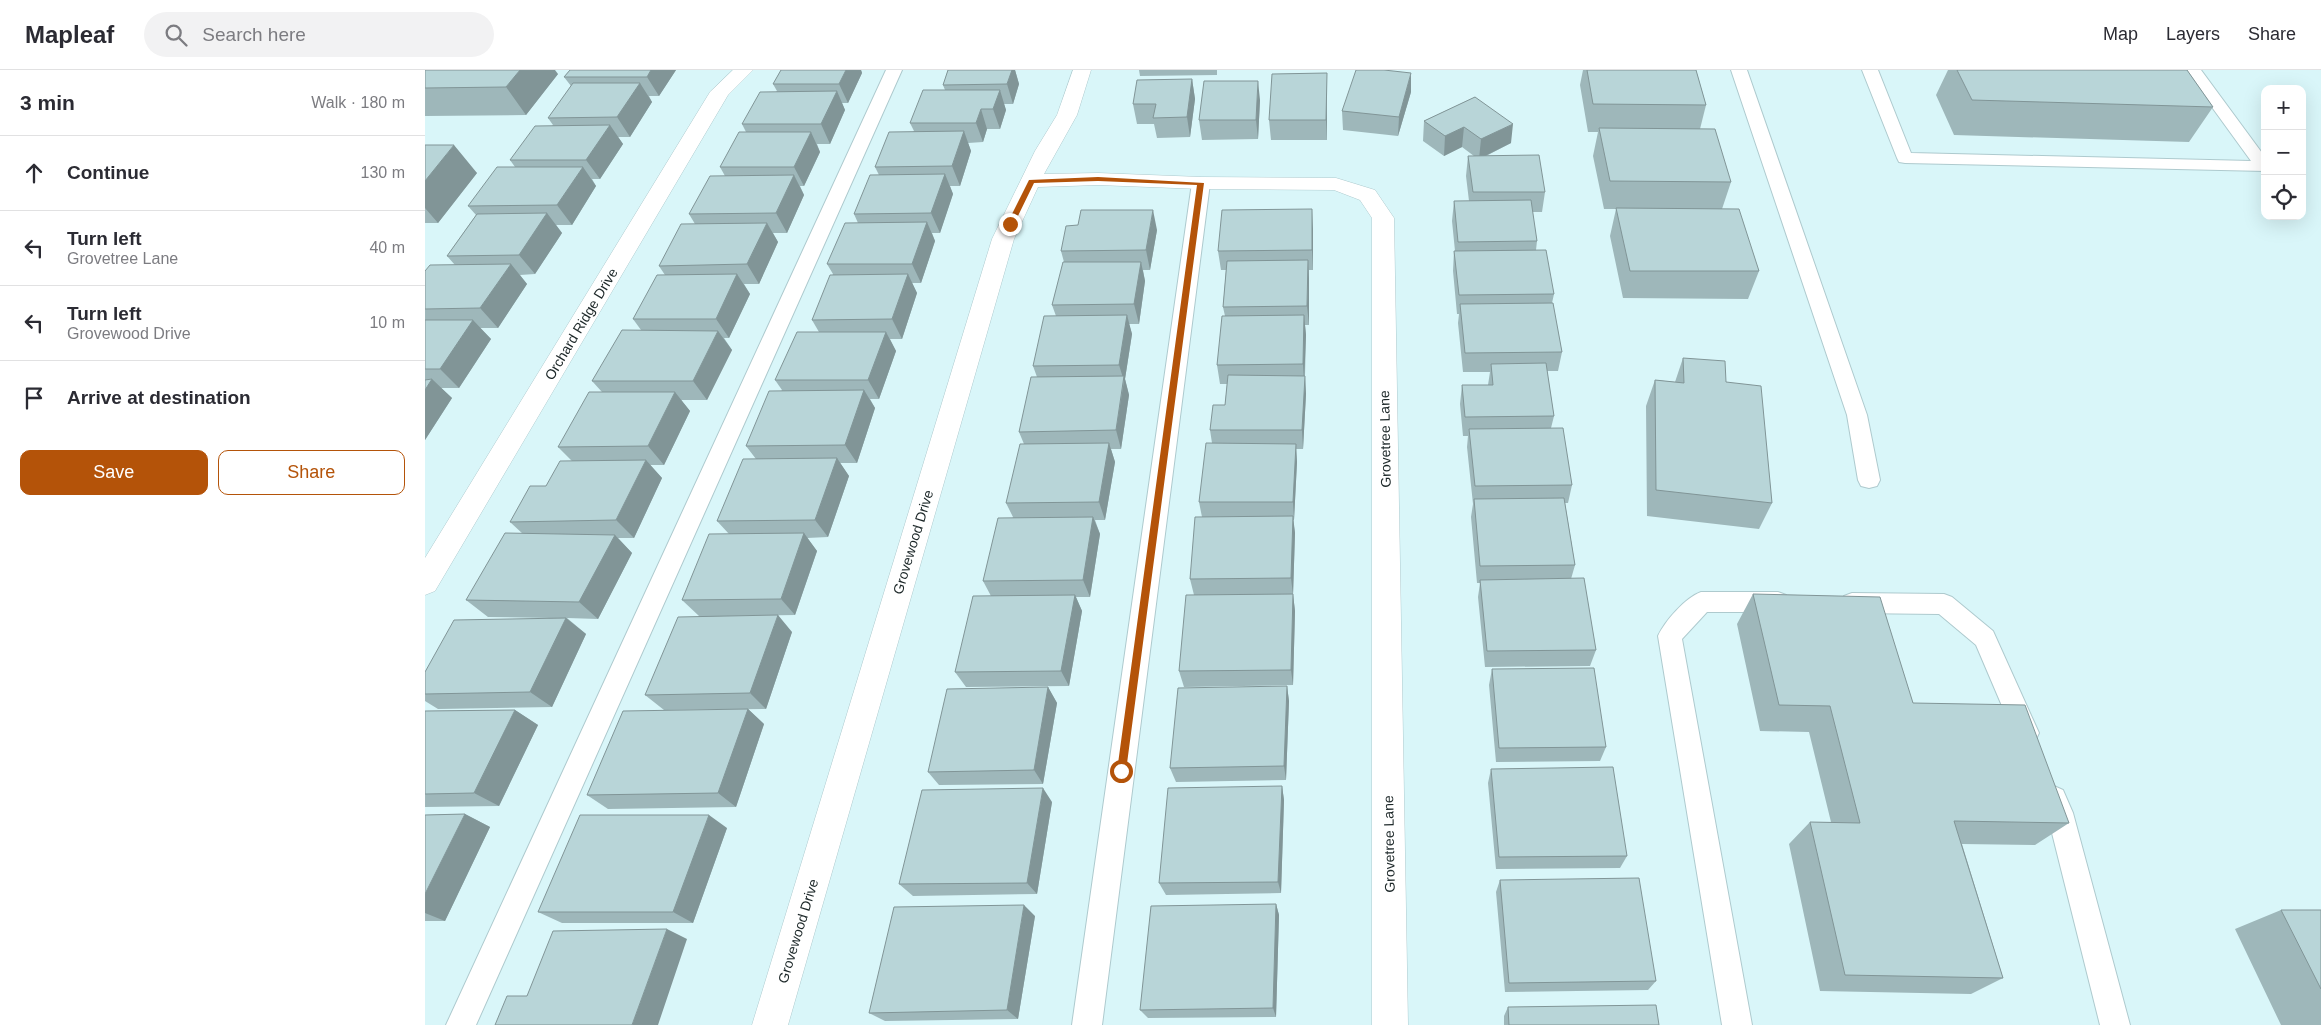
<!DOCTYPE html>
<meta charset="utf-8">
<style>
:root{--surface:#fff;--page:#f2f2f3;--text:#2b2b33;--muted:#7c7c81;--line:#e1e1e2;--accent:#b45309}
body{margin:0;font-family:Helvetica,sans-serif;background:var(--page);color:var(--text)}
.controls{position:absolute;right:15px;top:15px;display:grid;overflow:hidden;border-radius:10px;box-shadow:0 5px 20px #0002}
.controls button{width:45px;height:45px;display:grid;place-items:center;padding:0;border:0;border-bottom:1px solid var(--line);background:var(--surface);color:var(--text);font:25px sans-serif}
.stop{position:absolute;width:15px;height:15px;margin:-11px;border:4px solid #b45309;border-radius:50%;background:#fff}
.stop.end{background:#b45309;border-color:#fff;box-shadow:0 1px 5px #0008}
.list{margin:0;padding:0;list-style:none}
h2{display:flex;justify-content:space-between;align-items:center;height:65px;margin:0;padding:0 20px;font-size:21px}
h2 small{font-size:16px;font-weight:400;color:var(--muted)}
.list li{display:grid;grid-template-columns:32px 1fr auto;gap:15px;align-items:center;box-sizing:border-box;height:75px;padding:0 20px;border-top:1px solid var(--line)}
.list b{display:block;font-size:19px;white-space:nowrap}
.list p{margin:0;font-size:16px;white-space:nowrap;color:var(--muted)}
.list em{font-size:16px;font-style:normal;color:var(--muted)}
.actions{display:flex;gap:10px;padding:15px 20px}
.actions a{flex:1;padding:11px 0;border:1px solid var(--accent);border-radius:10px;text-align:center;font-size:18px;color:var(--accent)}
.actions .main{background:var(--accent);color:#fff}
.icon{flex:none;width:28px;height:28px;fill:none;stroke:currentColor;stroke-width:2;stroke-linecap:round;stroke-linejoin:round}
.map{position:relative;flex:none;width:1896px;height:955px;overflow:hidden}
header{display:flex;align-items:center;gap:30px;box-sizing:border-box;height:70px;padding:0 25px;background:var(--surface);border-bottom:1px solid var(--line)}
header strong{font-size:24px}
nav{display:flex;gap:28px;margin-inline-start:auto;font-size:18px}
.search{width:350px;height:45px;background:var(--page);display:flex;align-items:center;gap:12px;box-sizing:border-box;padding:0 18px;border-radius:28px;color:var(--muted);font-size:19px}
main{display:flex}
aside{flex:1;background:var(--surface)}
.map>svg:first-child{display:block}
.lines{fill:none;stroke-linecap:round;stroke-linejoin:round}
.lane-casing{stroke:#aecace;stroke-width:2}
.street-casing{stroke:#aecace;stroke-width:1}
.lane{fill:#fff;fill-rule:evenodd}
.street{fill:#fff;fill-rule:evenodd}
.wall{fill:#9eb7ba}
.shaded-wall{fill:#819597}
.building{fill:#b8d5d8;stroke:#819597}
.route{fill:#b45309}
.labels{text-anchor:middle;stroke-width:4;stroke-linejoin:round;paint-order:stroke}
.street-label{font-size:14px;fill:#1c2728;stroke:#fff}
</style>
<header>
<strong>Mapleaf</strong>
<div class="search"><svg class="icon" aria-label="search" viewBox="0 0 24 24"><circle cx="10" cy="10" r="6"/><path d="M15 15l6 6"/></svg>Search here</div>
<nav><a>Map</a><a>Layers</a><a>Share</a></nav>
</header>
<main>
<aside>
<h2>3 min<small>Walk · 180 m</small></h2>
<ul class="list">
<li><svg class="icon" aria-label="ahead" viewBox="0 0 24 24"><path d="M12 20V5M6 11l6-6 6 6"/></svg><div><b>Continue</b></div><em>130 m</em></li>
<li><svg class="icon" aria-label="left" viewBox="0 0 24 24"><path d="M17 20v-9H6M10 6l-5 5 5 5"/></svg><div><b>Turn left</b><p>Grovetree Lane</p></div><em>40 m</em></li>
<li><svg class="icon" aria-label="left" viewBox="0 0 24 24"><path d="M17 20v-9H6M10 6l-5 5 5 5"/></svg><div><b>Turn left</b><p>Grovewood Drive</p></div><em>10 m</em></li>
<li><svg class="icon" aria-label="arrive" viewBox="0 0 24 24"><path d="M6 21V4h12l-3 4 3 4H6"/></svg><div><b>Arrive at destination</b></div></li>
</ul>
<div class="actions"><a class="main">Save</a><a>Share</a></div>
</aside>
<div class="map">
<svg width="1896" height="955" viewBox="0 0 1896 955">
<rect width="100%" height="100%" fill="#d9f6f9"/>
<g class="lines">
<defs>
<path id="lane" d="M 461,0 L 477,0 L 51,955 L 21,955 Z
M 1306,0 L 1322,0 L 1442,345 L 1455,410 L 1452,416 L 1444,418 L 1436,416 L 1433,410 L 1422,345 Z
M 1437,0 L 1453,0 L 1486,83 L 1826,91 L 1760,0 L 1776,0 L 1840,87 L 1840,101 L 1480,93 L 1474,92 L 1472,88 Z
M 776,108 L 782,109 L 785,113 L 677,955 L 647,955 L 767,113 L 770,109 Z
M 1276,522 L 1353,522 L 1361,525 L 1365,532 L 1361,539 L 1353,542 L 1282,542 L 1257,569 L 1327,955 L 1297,955 L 1233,566 C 1240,551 1260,528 1276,522 Z
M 1427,523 L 1519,524 L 1527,527 L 1568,561 L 1614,663 L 1610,671 L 1601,675 L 1592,671 L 1551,575 L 1514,544 L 1427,543 L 1419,540 L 1415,533 L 1419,526 Z
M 1629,716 L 1638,720 L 1648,743 L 1705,955 L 1675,955 L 1622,743 L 1616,729 L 1620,720 Z"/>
<path id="street" d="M 308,0 L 328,0 L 303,25 L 10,521 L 0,525 L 0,488 L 285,22 Z
M 648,0 L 666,0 L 652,45 L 619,104 L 673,103 L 776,107 L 911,108 L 950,120 L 969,148 L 983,955 L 947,955 L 947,148 L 935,130 L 909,120 L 776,119 L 673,115 L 613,117 L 589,169 L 363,955 L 327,955 L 567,169 L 610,81 L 632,45 Z"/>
</defs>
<use href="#lane" class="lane-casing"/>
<use href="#street" class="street-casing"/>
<use href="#lane" class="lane"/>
<use href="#street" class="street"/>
</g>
<path class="wall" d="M 0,0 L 133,4 L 101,45 L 0,46 Z
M 145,0 L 251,0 L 234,26 L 224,26 L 227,32 L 205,67 L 193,67 L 198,74 L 175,109 L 167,109 L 171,116 L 147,155 L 131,155 L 137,163 L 110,204 L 95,205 L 102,214 L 73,258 L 55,258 L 66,269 L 34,318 L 16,318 L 27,328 L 0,370 L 0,201 L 30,195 L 22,186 L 51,145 L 43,136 L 90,97 L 85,90 L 128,55 L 123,48 L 146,16 L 139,7 Z
M 356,0 L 436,0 L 437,3 L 423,33 L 417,33 L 420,40 L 405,74 L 392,74 L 395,82 L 379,116 L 375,116 L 379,125 L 362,163 L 348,163 L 353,172 L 334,214 L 319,214 L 325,224 L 304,268 L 299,268 L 307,280 L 282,330 L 256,330 L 265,341 L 239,395 L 225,395 L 237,408 L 209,468 L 193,468 L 207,483 L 173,549 L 142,548 L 161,564 L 127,637 L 13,639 L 0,631 L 0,602 L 125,548 L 63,547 L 41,530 L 98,464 L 85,452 L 147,391 L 133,377 L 177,322 L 167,311 L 216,260 L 208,249 L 240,205 L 234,196 L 270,154 L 264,144 L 300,106 L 295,97 L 321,62 L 317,54 L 352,21 L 348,14 Z
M 523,0 L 590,0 L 594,14 L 588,34 L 579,34 L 581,40 L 575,59 L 562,59 L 558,72 L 543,73 L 546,81 L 535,116 L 525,116 L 528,124 L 515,163 L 507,163 L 510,171 L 496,213 L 487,213 L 492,223 L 477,269 L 465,269 L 471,281 L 454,329 L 445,329 L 450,338 L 432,393 L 415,393 L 424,406 L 403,467 L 382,468 L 392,481 L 370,545 L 316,546 L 367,562 L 341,639 L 239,640 L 220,625 L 274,546 L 257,530 L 304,464 L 292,451 L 331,389 L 321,376 L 357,320 L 350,310 L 394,262 L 387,250 L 408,204 L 402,194 L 433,153 L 429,144 L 454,105 L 450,97 L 489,61 L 485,53 L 520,20 L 518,15 Z
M 714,0 L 792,0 L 792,5 L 715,6 Z
M 1158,0 L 1271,0 L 1281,35 L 1275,59 L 1306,112 L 1297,139 L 1334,201 L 1323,229 L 1198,228 L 1185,166 L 1191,139 L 1179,139 L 1168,86 L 1173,62 L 1163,62 L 1155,15 Z
M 1523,0 L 1762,0 L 1788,37 L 1764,72 L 1529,65 L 1511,25 Z
M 767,9 L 770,29 L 765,67 L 732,68 L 729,54 L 712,54 L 708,34 Z
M 986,22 L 973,66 L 918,60 L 917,41 Z
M 902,23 L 902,70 L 846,70 L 844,50 Z
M 1050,27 L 1086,73 L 1061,86 L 1120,122 L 1117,142 L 1107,142 L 1112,171 L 1111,180 L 1129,224 L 1127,233 L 1137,282 L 1133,301 L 1122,301 L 1129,346 L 1126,358 L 1147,415 L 1143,433 L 1140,433 L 1150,495 L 1146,509 L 1171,580 L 1165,596 L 1060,597 L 1053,527 L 1055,513 L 1052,513 L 1046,447 L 1048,434 L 1042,377 L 1043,366 L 1038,366 L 1035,334 L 1037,315 L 1063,315 L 1065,302 L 1038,302 L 1033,253 L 1034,244 L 1032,244 L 1028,201 L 1029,181 L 1030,181 L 1027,151 L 1029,131 L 1044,131 L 1041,106 L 1043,86 L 1049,86 L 1037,77 L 1019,86 L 998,71 L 999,51 Z
M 835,30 L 833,69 L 777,70 L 774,50 Z
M 0,75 L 52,103 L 13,153 L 0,153 Z
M 888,159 L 888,200 L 884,200 L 884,255 L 880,255 L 881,265 L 880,306 L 881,324 L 878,379 L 871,379 L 872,392 L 869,450 L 868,450 L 870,463 L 868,525 L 870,541 L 868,615 L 759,617 L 754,601 L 769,525 L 765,509 L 777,447 L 774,432 L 787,373 L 785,360 L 800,335 L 802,314 L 795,314 L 792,295 L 800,246 L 798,237 L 801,200 L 796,200 L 793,181 Z
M 732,160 L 725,200 L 718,200 L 720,211 L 714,254 L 704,254 L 707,264 L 700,309 L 704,325 L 696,379 L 686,379 L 690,392 L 680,450 L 670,450 L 675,464 L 665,527 L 651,527 L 657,541 L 644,616 L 541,617 L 530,602 L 566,526 L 558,511 L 588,447 L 581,433 L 599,374 L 594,362 L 612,307 L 608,296 L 631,246 L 627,235 L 639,192 L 636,181 Z
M 1258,288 L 1301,312 L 1347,433 L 1334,459 L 1222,446 L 1221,336 L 1230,310 L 1250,312 Z
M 1328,524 L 1488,633 L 1644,753 L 1610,775 L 1537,774 L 1578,908 L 1546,924 L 1395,921 L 1364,774 L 1385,752 L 1406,752 L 1384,662 L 1335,661 L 1312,554 Z
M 1067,599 L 1181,677 L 1175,691 L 1071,692 L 1064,615 Z
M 862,616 L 864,631 L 861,710 L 751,712 L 745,698 Z
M 623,617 L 632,633 L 618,714 L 514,715 L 503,702 Z
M 323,639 L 339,654 L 311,737 L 183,739 L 162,725 Z
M 90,640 L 113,655 L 74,736 L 0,737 L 0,641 Z
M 1066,699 L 1202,786 L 1195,798 L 1071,799 L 1063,713 Z
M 857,716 L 859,730 L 856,823 L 741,825 L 734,813 Z
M 627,732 L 612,824 L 488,826 L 474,814 Z
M 40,744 L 65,757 L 20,851 L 0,851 L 0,745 Z
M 302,758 L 268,853 L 137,853 L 113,842 Z
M 1075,810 L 1231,911 L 1223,920 L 1080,922 L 1071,822 Z
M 851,834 L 854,845 L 851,947 L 723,948 L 715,940 Z
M 1856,840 L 1896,840 L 1896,955 L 1856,955 L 1810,859 Z
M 610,846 L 593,949 L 460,951 L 444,943 Z
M 1083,937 L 1234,955 L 1079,955 L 1079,946 Z"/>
<path class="shaded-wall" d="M 95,0 L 130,0 L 133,4 L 101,45 L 81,17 Z
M 226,0 L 251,0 L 234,26 L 222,7 Z
M 421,0 L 436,0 L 437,3 L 423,33 L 414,14 Z
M 587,0 L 590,0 L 594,14 L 588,34 L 582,14 Z
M 902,3 L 902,70 L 901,50 Z
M 986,3 L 986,22 L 973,66 L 974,47 Z
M 767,9 L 770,29 L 765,67 L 762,47 Z
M 833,11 L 835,30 L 833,69 L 831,50 Z
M 215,13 L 227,32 L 205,67 L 192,47 Z
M 575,20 L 581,40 L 575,59 L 568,39 Z
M 412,21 L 420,40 L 405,74 L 396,54 Z
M 556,39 L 562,59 L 558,72 L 551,53 Z
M 1088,54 L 1086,73 L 1054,89 L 1056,69 Z
M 185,55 L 198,74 L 175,109 L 161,90 Z
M 1039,57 L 1037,77 L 1019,86 L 1020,66 Z
M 539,61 L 546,81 L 535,116 L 527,96 Z
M 386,62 L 395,82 L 379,116 L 369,97 Z
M 29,75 L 52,103 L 13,153 L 0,138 L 0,111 Z
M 158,97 L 171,116 L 147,155 L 132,135 Z
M 520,104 L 528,124 L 515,163 L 506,143 Z
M 369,105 L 379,125 L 362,163 L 351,143 Z
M 887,139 L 888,159 L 888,200 L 887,180 Z
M 728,140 L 732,160 L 725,200 L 721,180 Z
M 122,143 L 137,163 L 110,204 L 94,185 Z
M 502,152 L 510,171 L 496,213 L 487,194 Z
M 342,153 L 353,172 L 334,214 L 322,194 Z
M 883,190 L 884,209 L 884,255 L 882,236 Z
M 716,192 L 720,211 L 714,254 L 709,234 Z
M 86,194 L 102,214 L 73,258 L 55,238 Z
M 312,204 L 325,224 L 304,268 L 291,249 Z
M 483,204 L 492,223 L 477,269 L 467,249 Z
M 702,245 L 707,264 L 700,309 L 704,325 L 696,379 L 691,360 L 699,311 L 694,295 Z
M 879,245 L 881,265 L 879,313 L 878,294 Z
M 48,250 L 66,269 L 34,318 L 15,299 Z
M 293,261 L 307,280 L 282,330 L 268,311 Z
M 461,262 L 471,281 L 454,329 L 443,310 Z
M 880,306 L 881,324 L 878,379 L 877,360 Z
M 7,309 L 27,328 L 0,370 L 0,320 Z
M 439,320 L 450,338 L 432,393 L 420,375 Z
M 250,322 L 265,341 L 239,395 L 223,376 Z
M 684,373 L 690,392 L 680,450 L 674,432 Z
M 871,374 L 872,392 L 869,450 L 868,432 Z
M 412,388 L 424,406 L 403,467 L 390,450 Z
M 221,390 L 237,408 L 209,468 L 191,450 Z
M 868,446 L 870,463 L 868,525 L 866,508 Z
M 668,447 L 675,464 L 665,527 L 658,510 Z
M 379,463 L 392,481 L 370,545 L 356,529 Z
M 190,465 L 207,483 L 173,549 L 154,532 Z
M 868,524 L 870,541 L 868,615 L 866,600 Z
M 650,525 L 657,541 L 644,616 L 636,601 Z
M 353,545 L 367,562 L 341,639 L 325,623 Z
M 141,548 L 161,564 L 127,637 L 105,622 Z
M 862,616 L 864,631 L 861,710 L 859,696 Z
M 623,617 L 632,633 L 618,714 L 609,700 Z
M 323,639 L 339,654 L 311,737 L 293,723 Z
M 90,640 L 113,655 L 74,736 L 49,723 Z
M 857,716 L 859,730 L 856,823 L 853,812 Z
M 618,718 L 627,732 L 612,824 L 602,813 Z
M 40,744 L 65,757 L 20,851 L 0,843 L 0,824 Z
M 284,745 L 302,758 L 268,853 L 248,842 Z
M 851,834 L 854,845 L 851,947 L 848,938 Z
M 599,835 L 610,846 L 593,949 L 582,940 Z
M 242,859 L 262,869 L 233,955 L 207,955 Z"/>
<path class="building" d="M 0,0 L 95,0 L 81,17 L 0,18 Z
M 145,0 L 226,0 L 222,7 L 139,7 Z
M 356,0 L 421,0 L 414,14 L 348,14 Z
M 523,0 L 587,0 L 582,14 L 518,15 Z
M 931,0 L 959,0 L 986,3 L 974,47 L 917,41 Z
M 1162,0 L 1271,0 L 1281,35 L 1168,34 Z
M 1532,0 L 1762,0 L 1788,37 L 1547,30 Z
M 902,3 L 901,50 L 844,50 L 847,4 Z
M 767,9 L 762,47 L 728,48 L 731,34 L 708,34 L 712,10 Z
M 779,11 L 833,11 L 831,50 L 774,50 Z
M 148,13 L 215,13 L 192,47 L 123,48 Z
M 498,20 L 575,20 L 568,39 L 556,39 L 551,53 L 485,53 Z
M 412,21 L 396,54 L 317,54 L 335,22 Z
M 1050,27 L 1088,54 L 1056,69 L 1039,57 L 1020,66 L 999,51 Z
M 185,55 L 161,90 L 85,90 L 110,56 Z
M 1174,58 L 1290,59 L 1306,112 L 1185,111 Z
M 539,61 L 527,96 L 450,97 L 464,62 Z
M 314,62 L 386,62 L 369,97 L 295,97 Z
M 0,75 L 29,75 L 0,111 Z
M 1114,85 L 1120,122 L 1048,122 L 1043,86 Z
M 72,97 L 158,97 L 132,135 L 43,136 Z
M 520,104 L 506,143 L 429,144 L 445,105 Z
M 369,105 L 351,143 L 264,144 L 285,106 Z
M 1106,130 L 1112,171 L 1033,172 L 1029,131 Z
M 1191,138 L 1314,139 L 1334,201 L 1205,201 Z
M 887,139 L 887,180 L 793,181 L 797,140 Z
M 656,140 L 728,140 L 721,180 L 636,181 L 641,156 L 653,155 Z
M 122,143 L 94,185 L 22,186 L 52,144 Z
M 502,152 L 487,194 L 402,194 L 420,153 Z
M 342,153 L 322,194 L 234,196 L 256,154 Z
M 1121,180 L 1129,224 L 1034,225 L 1029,181 Z
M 883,190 L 882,236 L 798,237 L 802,191 Z
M 638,192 L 716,192 L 709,234 L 627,235 Z
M 86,194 L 55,238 L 0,239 L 0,201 L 5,195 Z
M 312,204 L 291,249 L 208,249 L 232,205 Z
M 483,204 L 467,249 L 387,250 L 405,205 Z
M 1128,233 L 1137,282 L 1040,283 L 1035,234 Z
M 702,245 L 694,295 L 608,296 L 619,246 Z
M 879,245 L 878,294 L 792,295 L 797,246 Z
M 0,250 L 48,250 L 15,299 L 0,299 Z
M 197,260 L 293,261 L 268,311 L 167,311 Z
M 372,262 L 461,262 L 443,310 L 350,310 Z
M 1258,288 L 1300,291 L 1301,312 L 1336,316 L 1347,433 L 1231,420 L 1230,310 L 1259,313 Z
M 1121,293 L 1129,346 L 1040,347 L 1037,315 L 1068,315 L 1066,294 Z
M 803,305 L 880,306 L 877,360 L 785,360 L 788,335 L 800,335 Z
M 699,306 L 691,360 L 594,362 L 606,307 Z
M 7,309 L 0,320 L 0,310 Z
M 439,320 L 420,375 L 321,376 L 344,321 Z
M 164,322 L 250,322 L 223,376 L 133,377 Z
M 1138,358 L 1147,415 L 1050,416 L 1044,359 Z
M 684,373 L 674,432 L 581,433 L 595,374 Z
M 781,373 L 871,374 L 868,432 L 774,432 Z
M 412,388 L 390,450 L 292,451 L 318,389 Z
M 221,390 L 191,450 L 85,452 L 105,416 L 121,416 L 135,391 Z
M 1139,428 L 1150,495 L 1055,496 L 1049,429 Z
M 868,446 L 866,508 L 765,509 L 770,447 Z
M 668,447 L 658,510 L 558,511 L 573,448 Z
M 80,463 L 190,465 L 154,532 L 41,530 Z
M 379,463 L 356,529 L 257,530 L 284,464 Z
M 1159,508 L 1171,580 L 1062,581 L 1055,510 Z
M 868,524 L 866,600 L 754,601 L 761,525 Z
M 1328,524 L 1455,527 L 1488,633 L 1600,635 L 1644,753 L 1529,751 L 1578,908 L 1420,905 L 1385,752 L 1435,753 L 1405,636 L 1354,635 Z
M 650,525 L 636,601 L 530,602 L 548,526 Z
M 353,545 L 325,623 L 220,625 L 253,547 Z
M 141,548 L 105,622 L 0,624 L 0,602 L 29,550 Z
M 1169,598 L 1181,677 L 1074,678 L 1067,599 Z
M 862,616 L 859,696 L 745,698 L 753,618 Z
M 623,617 L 609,700 L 503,702 L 522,619 Z
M 323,639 L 293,723 L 162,725 L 198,641 Z
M 90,640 L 49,723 L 0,724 L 0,641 Z
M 1188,697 L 1202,786 L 1074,787 L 1066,699 Z
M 857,716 L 853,812 L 734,813 L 743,718 Z
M 618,718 L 602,813 L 474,814 L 497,720 Z
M 40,744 L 0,824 L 0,745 Z
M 155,745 L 284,745 L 248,842 L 113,842 Z
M 1214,808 L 1231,911 L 1084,913 L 1075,810 Z
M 851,834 L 848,938 L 715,940 L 726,836 Z
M 599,835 L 582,940 L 444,943 L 469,837 Z
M 1856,840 L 1896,840 L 1896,919 Z
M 242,859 L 207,955 L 70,955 L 82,926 L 102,926 L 128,861 Z
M 1231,935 L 1234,955 L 1084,955 L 1083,937 Z"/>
<path class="route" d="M 673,107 L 779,113 L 701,701 L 696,705 L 692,701 L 772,115 L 673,111 L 609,113 L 589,154 L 585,156 L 582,154 L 604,110 Z"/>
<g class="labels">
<g class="street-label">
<text transform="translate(156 254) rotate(-59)" y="5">Orchard Ridge Drive</text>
<text transform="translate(960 369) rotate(-91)" y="5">Grovetree Lane</text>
<text transform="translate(488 472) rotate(-73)" y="5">Grovewood Drive</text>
<text transform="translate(964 774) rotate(-91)" y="5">Grovetree Lane</text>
<text transform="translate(373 861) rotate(-73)" y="5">Grovewood Drive</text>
</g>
</g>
</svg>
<div class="controls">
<button>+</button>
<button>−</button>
<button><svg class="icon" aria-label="locate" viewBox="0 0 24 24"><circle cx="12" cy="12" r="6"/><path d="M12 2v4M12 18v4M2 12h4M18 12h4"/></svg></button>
</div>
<div class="stop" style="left:696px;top:701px"></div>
<div class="stop end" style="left:585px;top:154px"></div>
</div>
</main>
